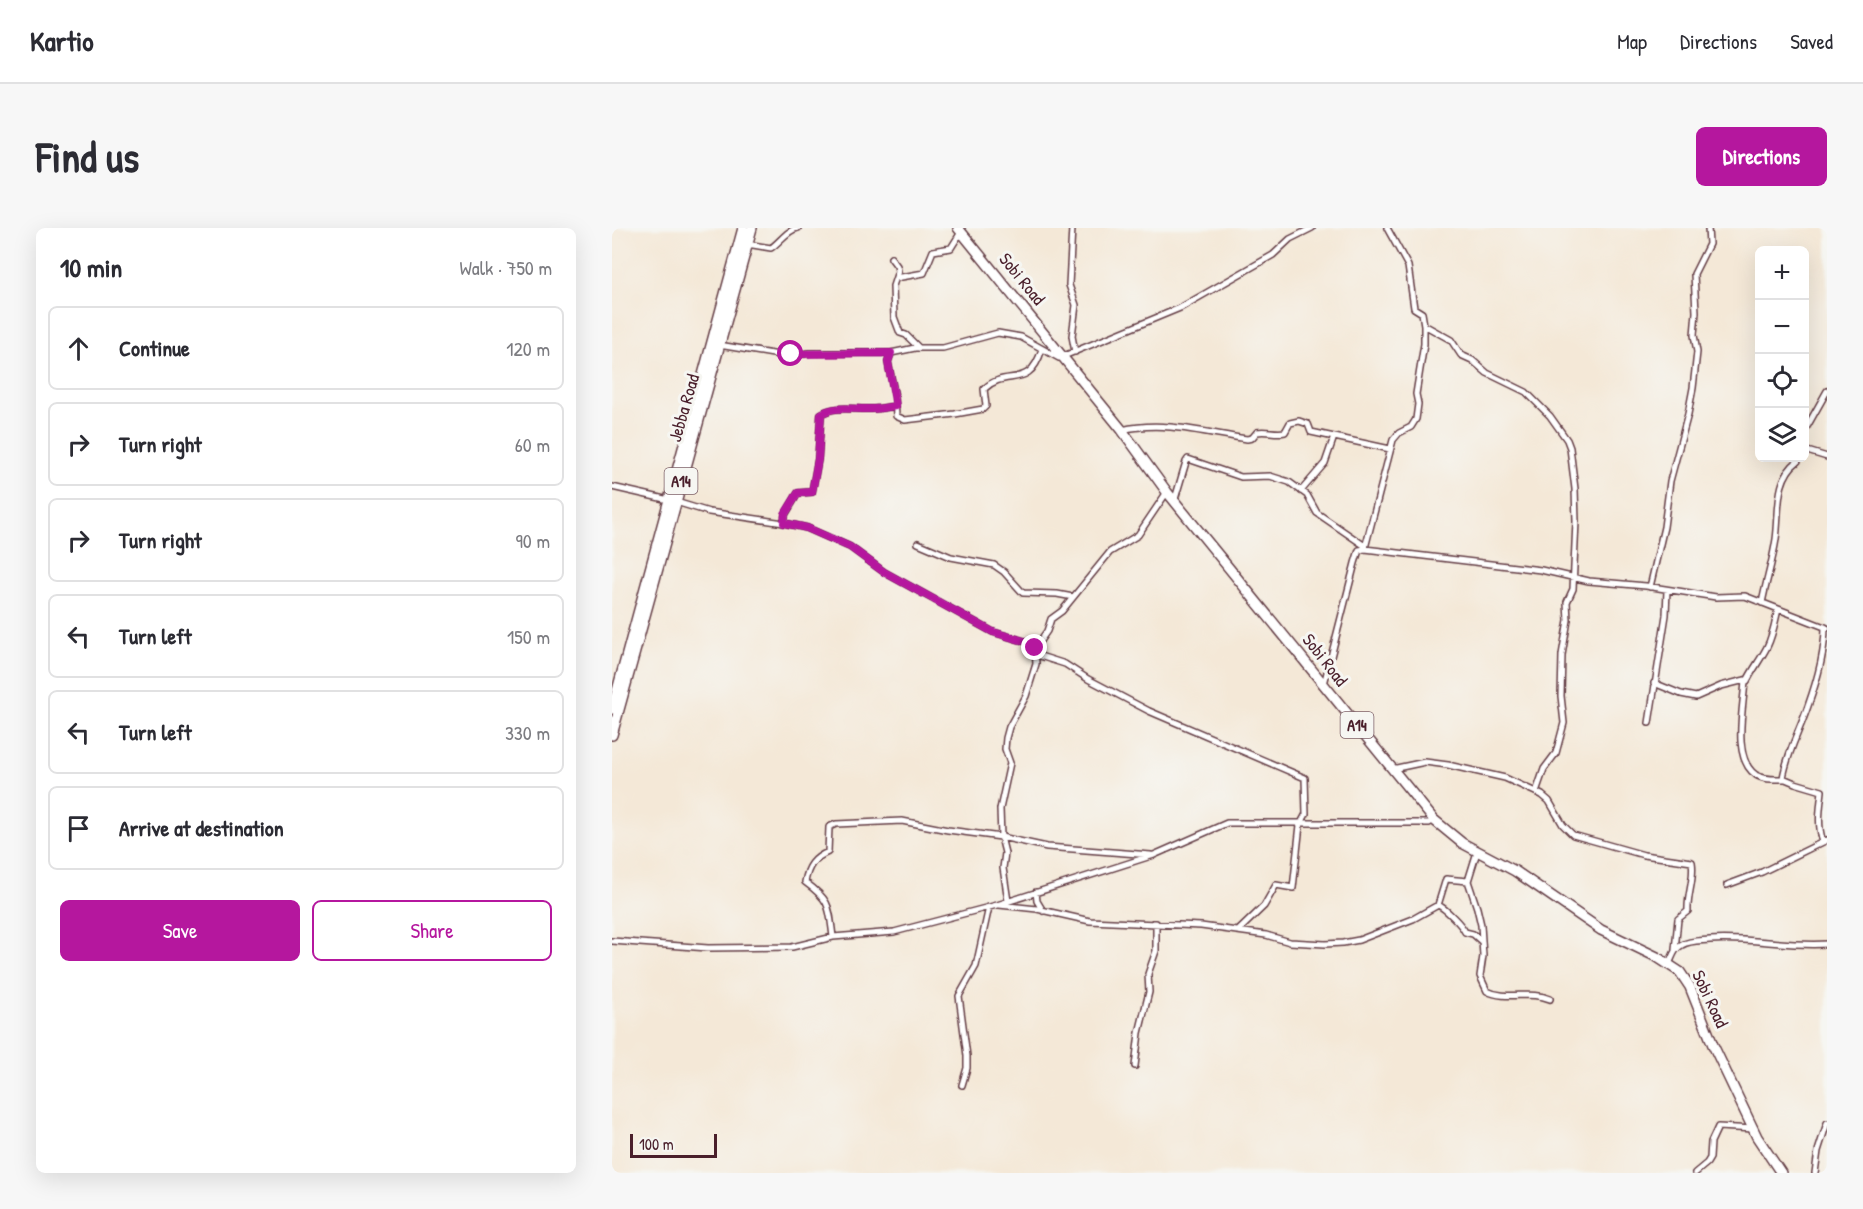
<!DOCTYPE html>
<meta charset="utf-8">
<style>
:root{--surface:#fff;--page:#f7f7f7;--text:#2b2b33;--muted:#7c7c81;--line:#e1e1e2;--accent:#b5179e}
body{margin:0;font-family:"Patrick Hand",sans-serif;background:var(--page);color:var(--text)}
.controls{position:absolute;right:18px;top:18px;display:grid;overflow:hidden;border-radius:9px;box-shadow:0 6px 24px #0002}
.controls button{width:54px;height:54px;display:grid;place-items:center;padding:0;border:0;border-bottom:2px solid var(--line);background:var(--surface);color:var(--text);font:30px sans-serif}
.scale{position:absolute;left:18px;bottom:15px;width:87px;box-sizing:border-box;padding-left:6px;border:3px solid #4a1f2b;border-top:0;font-size:16px;line-height:21px;white-space:nowrap;color:#4a1f2b;-webkit-text-stroke:4px #f6f6f2;paint-order:stroke}
.stop{position:absolute;width:18px;height:18px;margin:-14px;border:4px solid #b5179e;border-radius:50%;background:#fff}
.stop.end{background:#b5179e;border-color:#fff;box-shadow:0 2px 6px #0008}
.list{margin:0;padding:0;list-style:none}
h2{display:flex;justify-content:space-between;align-items:center;height:78px;margin:0;padding:0 24px;font-size:26px}
h2 small{font-size:20px;font-weight:400;color:var(--muted)}
.list li{display:grid;grid-template-columns:39px 1fr auto;gap:18px;align-items:center;box-sizing:border-box;height:84px;margin:0 12px 12px;padding:0 12px;border:2px solid var(--line);border-radius:9px}
.list b{display:block;font-size:22px;white-space:nowrap}
.list em{font-size:20px;font-style:normal;color:var(--muted)}
.actions{display:flex;gap:12px;padding:18px 24px}
.actions a{flex:1;padding:14px 0;border:2px solid var(--accent);border-radius:9px;text-align:center;font-size:21px;color:var(--accent)}
.actions .main{background:var(--accent);color:#fff}
.icon{flex:none;width:33px;height:33px;fill:none;stroke:currentColor;stroke-width:2;stroke-linecap:round;stroke-linejoin:round}
.map{position:relative;flex:none;width:1215px;height:945px;overflow:hidden;border-radius:9px}
header{display:flex;align-items:center;gap:36px;box-sizing:border-box;height:84px;padding:0 30px;background:var(--surface);border-bottom:2px solid var(--line)}
header strong{font-size:28px}
nav{display:flex;gap:33px;margin-inline-start:auto;font-size:21px}
.intro{display:flex;align-items:center;justify-content:space-between;box-sizing:border-box;height:144px;padding:0 36px}
h1{margin:0;font-size:42px}
.button{padding:15px 27px;border-radius:9px;background:var(--accent);color:#fff;font-size:21px;font-weight:700}
main{display:flex;gap:36px;padding:0 36px}
aside{flex:1;background:var(--surface);border-radius:9px;box-shadow:0 6px 24px #0002}
.map>svg:first-child{display:block}
.lines{fill:none;stroke-linecap:round;stroke-linejoin:round}
.street-casing{stroke:#643d45;stroke-width:8}
.highway-casing{stroke:#643d45;stroke-width:12}
.street{stroke:#fff;stroke-width:5}
.highway{stroke:#fff;stroke-width:9}
.route{stroke:#b5179e;stroke-width:8}
.labels{text-anchor:middle;stroke-width:6;stroke-linejoin:round;paint-order:stroke}
.shield{fill:#f6f6f2;stroke:#7e6067;stroke-width:1.5}
.shield-label{font-size:16px;font-weight:bold;fill:#4a1f2b}
.street-label{font-size:18px;fill:#4a1f2b;stroke:#f6f6f2}
</style>
<header>
<strong>Kartio</strong>
<nav><a>Map</a><a>Directions</a><a>Saved</a></nav>
</header>
<div class="intro"><h1>Find us</h1><a class="button">Directions</a></div>
<main>
<aside>
<h2>10 min<small>Walk · 750 m</small></h2>
<ul class="list">
<li><svg class="icon" aria-label="ahead" viewBox="0 0 24 24"><path d="M12 20V5M6 11l6-6 6 6"/></svg><div><b>Continue</b></div><em>120 m</em></li>
<li><svg class="icon" aria-label="right" viewBox="0 0 24 24"><path d="M7 20v-9h11M14 6l5 5-5 5"/></svg><div><b>Turn right</b></div><em>60 m</em></li>
<li><svg class="icon" aria-label="right" viewBox="0 0 24 24"><path d="M7 20v-9h11M14 6l5 5-5 5"/></svg><div><b>Turn right</b></div><em>90 m</em></li>
<li><svg class="icon" aria-label="left" viewBox="0 0 24 24"><path d="M17 20v-9H6M10 6l-5 5 5 5"/></svg><div><b>Turn left</b></div><em>150 m</em></li>
<li><svg class="icon" aria-label="left" viewBox="0 0 24 24"><path d="M17 20v-9H6M10 6l-5 5 5 5"/></svg><div><b>Turn left</b></div><em>330 m</em></li>
<li><svg class="icon" aria-label="arrive" viewBox="0 0 24 24"><path d="M6 21V4h12l-3 4 3 4H6"/></svg><div><b>Arrive at destination</b></div></li>
</ul>
<div class="actions"><a class="main">Save</a><a>Share</a></div>
</aside>
<div class="map">
<svg width="1215" height="945" viewBox="0 0 1215 945">
<rect width="100%" height="100%" fill="#f6f6f2"/>
<filter id="ink" filterUnits="userSpaceOnUse"><feTurbulence type="fractalNoise" baseFrequency=".0167" numOctaves="2"/><feDisplacementMap in="SourceGraphic" scale="12" xChannelSelector="R" yChannelSelector="G"/><feConvolveMatrix kernelMatrix="1 2 1 2 8 2 1 2 1" color-interpolation-filters="sRGB"/></filter>
<filter id="wash" filterUnits="userSpaceOnUse"><feTurbulence type="fractalNoise" baseFrequency=".008" numOctaves="4" result="noise"/><feDisplacementMap in="SourceGraphic" scale="24" xChannelSelector="R" yChannelSelector="G"/><feGaussianBlur stdDeviation="1.35" result="paint"/><feColorMatrix in="noise" values="0 0 0 0 0 0 0 0 0 0 0 0 0 0 0 0 0 1.4 0 .05"/><feComposite in="paint" operator="in"/></filter>
<g filter="url(#wash)">
<rect width="100%" height="100%" fill="#f4e8d7"/>
</g>
<g filter="url(#ink)">
<g class="lines">
<defs>
<path id="street" d="M 460,0 L 457,57 L 464,77 L 460,108 L 463,124
M 775,0 L 796,38 L 802,80 L 810,85 L 812,97 L 839,112 L 849,127 L 860,132 L 875,145 L 914,164 L 938,188 L 955,212 L 958,220 L 963,261 L 964,293 L 961,361 L 955,374 L 956,392 L 950,427 L 949,468 L 952,495 L 944,525 L 932,541 L 924,564
M 135,16 L 159,20 C 169,13 175,2 186,0
M 279,30 L 285,38 L 286,43 L 281,58 L 282,89 L 288,105 L 294,107 L 307,120
M 284,50 L 312,45 L 321,23 L 339,20 L 349,4
M 107,117 L 173,128 L 198,125 L 279,125 L 303,120 L 331,120 L 386,105 L 409,109 L 447,130 L 568,80 L 661,27 L 678,11 L 700,0
M 279,125 L 276,134 L 283,169 L 284,188 L 293,192 L 343,186 L 371,181 L 374,178 L 372,161 C 395,139 417,164 430,121
M 510,202 C 552,192 594,205 635,211 L 640,210 L 645,204 C 654,202 663,206 673,204 L 678,195 L 687,193 L 696,196 L 699,204 L 778,221
M 1192,204 L 1215,163
M 1192,222 L 1215,229
M 0,259 L 57,272
M 689,263 L 713,235 L 722,209
M 563,271 L 574,234 L 576,231 L 629,249 L 658,248 L 677,254 L 695,267 L 705,285 L 753,318
M 64,274 L 97,284 L 172,295 L 195,300 L 238,319 L 272,344 L 381,404 L 419,415 L 428,428 L 453,436 L 476,451 L 537,483 L 693,550 L 694,586 L 688,597 L 681,660 L 664,657 L 652,678 L 626,703
M 172,295 L 173,287 L 186,265 L 200,264 L 206,231 L 209,186 C 224,177 243,182 259,181 C 267,181 275,179 284,178
M 306,315 L 339,329 L 382,337 L 392,344 L 411,365 L 445,366 L 461,369
M 753,320 L 781,212 L 787,205 L 799,199 L 804,191 L 806,176 L 804,166 L 812,116 L 812,97
M 1038,359 L 1052,299 L 1058,253 L 1076,186 L 1081,160 L 1085,124 L 1082,107 L 1084,84 L 1082,46 L 1097,16 L 1096,0
M 1150,375 C 1154,354 1161,332 1164,311 C 1168,284 1162,251 1186,233 L 1187,230
M 1166,381 C 1163,394 1161,407 1155,419 C 1149,431 1141,441 1135,453 L 1133,452 C 1132,478 1119,530 1144,547 C 1152,552 1163,551 1172,551
M 1042,455 L 1069,466 L 1084,469 L 1109,458 L 1133,452
M 712,456 L 743,335 L 747,322 L 753,321 L 929,342 L 977,353 L 1034,358 L 1104,369 L 1133,368 L 1215,400
M 1037,495 L 1054,387 L 1055,362
M 780,541 L 813,534 L 836,537 L 893,550 L 930,567 L 937,573 L 951,597 L 961,607 L 1032,627 L 1080,634 C 1083,651 1075,666 1076,683 L 1066,691 L 1063,722
M 1211,614 C 1205,597 1208,581 1210,563 L 1183,555 L 1171,550 C 1175,525 1188,502 1196,478 C 1205,453 1213,426 1213,399
M 856,653 L 865,680 L 869,697 L 871,728 L 868,748 L 875,763 C 894,773 918,762 938,771
M 1115,657 L 1150,644 L 1215,612
M 424,664 L 425,673 L 431,683
M 396,673 L 391,640 L 393,625 L 389,609 L 388,581 L 398,535 L 393,521 L 394,510 L 397,499 L 414,468 L 424,436 L 423,420 L 435,403 L 439,391 L 450,383 L 498,324 L 526,307 L 555,264
M 387,677 L 425,681 L 478,693 L 589,698 L 654,707 L 678,714 L 713,716 L 731,715 L 747,712 L 801,691 L 826,677 L 834,651 L 856,653 L 865,624
M 826,677 C 833,680 850,697 853,704 L 861,706 L 870,714
M 221,709 C 217,678 219,673 193,654 C 196,638 202,630 216,624 L 217,599 L 224,596 L 290,593 L 336,602 L 389,609 L 435,619 L 539,627
M 0,713 L 96,720 L 180,719 L 221,709 L 282,704 L 385,677 L 542,627 L 615,595 L 817,595 L 822,592
M 1057,736 C 1061,728 1062,721 1070,717 C 1078,712 1089,713 1098,712 C 1137,709 1176,719 1215,716
M 523,838 L 527,805 L 537,764 L 536,746 L 544,723 L 544,695 L 541,695
M 350,857 L 355,840 L 355,828 L 347,768 L 364,738 L 377,679
M 1083,945 L 1095,935 L 1098,930 L 1099,914 L 1106,899 L 1142,901
M 1203,945 L 1206,923 L 1215,895"/>
<path id="highway" d="M 346,0 L 510,202 L 555,264 L 822,592 L 850,615 L 903,643 L 989,702 L 1045,729 L 1068,744 L 1078,759 L 1101,817 L 1145,909 L 1169,945
M 0,481 L 131,0
M 0,507 L 140,0"/>
</defs>
<use href="#street" class="street-casing"/>
<use href="#highway" class="highway-casing"/>
<use href="#street" class="street"/>
<use href="#highway" class="highway"/>
</g>
</g>
<g class="lines" filter="url(#ink)">
<path class="route" d="M 179,126 L 279,125 L 276,134 L 284,178 C 275,179 267,181 259,181 C 243,182 223,177 209,186 L 206,231 L 200,264 L 186,265 L 173,286 L 172,295 L 195,300 L 238,319 L 272,344 L 381,404 L 419,415 L 423,420"/>
</g>
<g class="labels">
<g class="shield">
<rect x="52.5" y="240" width="33" height="26" rx="4.5"/>
<rect x="728.5" y="484" width="33" height="26" rx="4.5"/>
</g>
<g class="shield-label">
<text x="69" y="259">A14</text>
<text x="745" y="503">A14</text>
</g>
<g class="street-label">
<text transform="translate(410 51) rotate(51)" y="6">Sobi Road</text>
<text transform="translate(72 180) rotate(-74)" y="6">Jebba Road</text>
<text transform="translate(713 432) rotate(52)" y="6">Sobi Road</text>
<text transform="translate(1098 771) rotate(65)" y="6">Sobi Road</text>
</g>
</g>
</svg>
<div class="controls">
<button>+</button>
<button>−</button>
<button><svg class="icon" aria-label="locate" viewBox="0 0 24 24"><circle cx="12" cy="12" r="6"/><path d="M12 2v4M12 18v4M2 12h4M18 12h4"/></svg></button>
<button><svg class="icon" aria-label="layers" viewBox="0 0 24 24"><path d="M12 4l9 5-9 5-9-5zM3 14l9 5 9-5"/></svg></button>
</div>
<div class="scale">100 m</div>
<div class="stop" style="left:179px;top:126px"></div>
<div class="stop end" style="left:423px;top:420px"></div>
</div>
</main>
